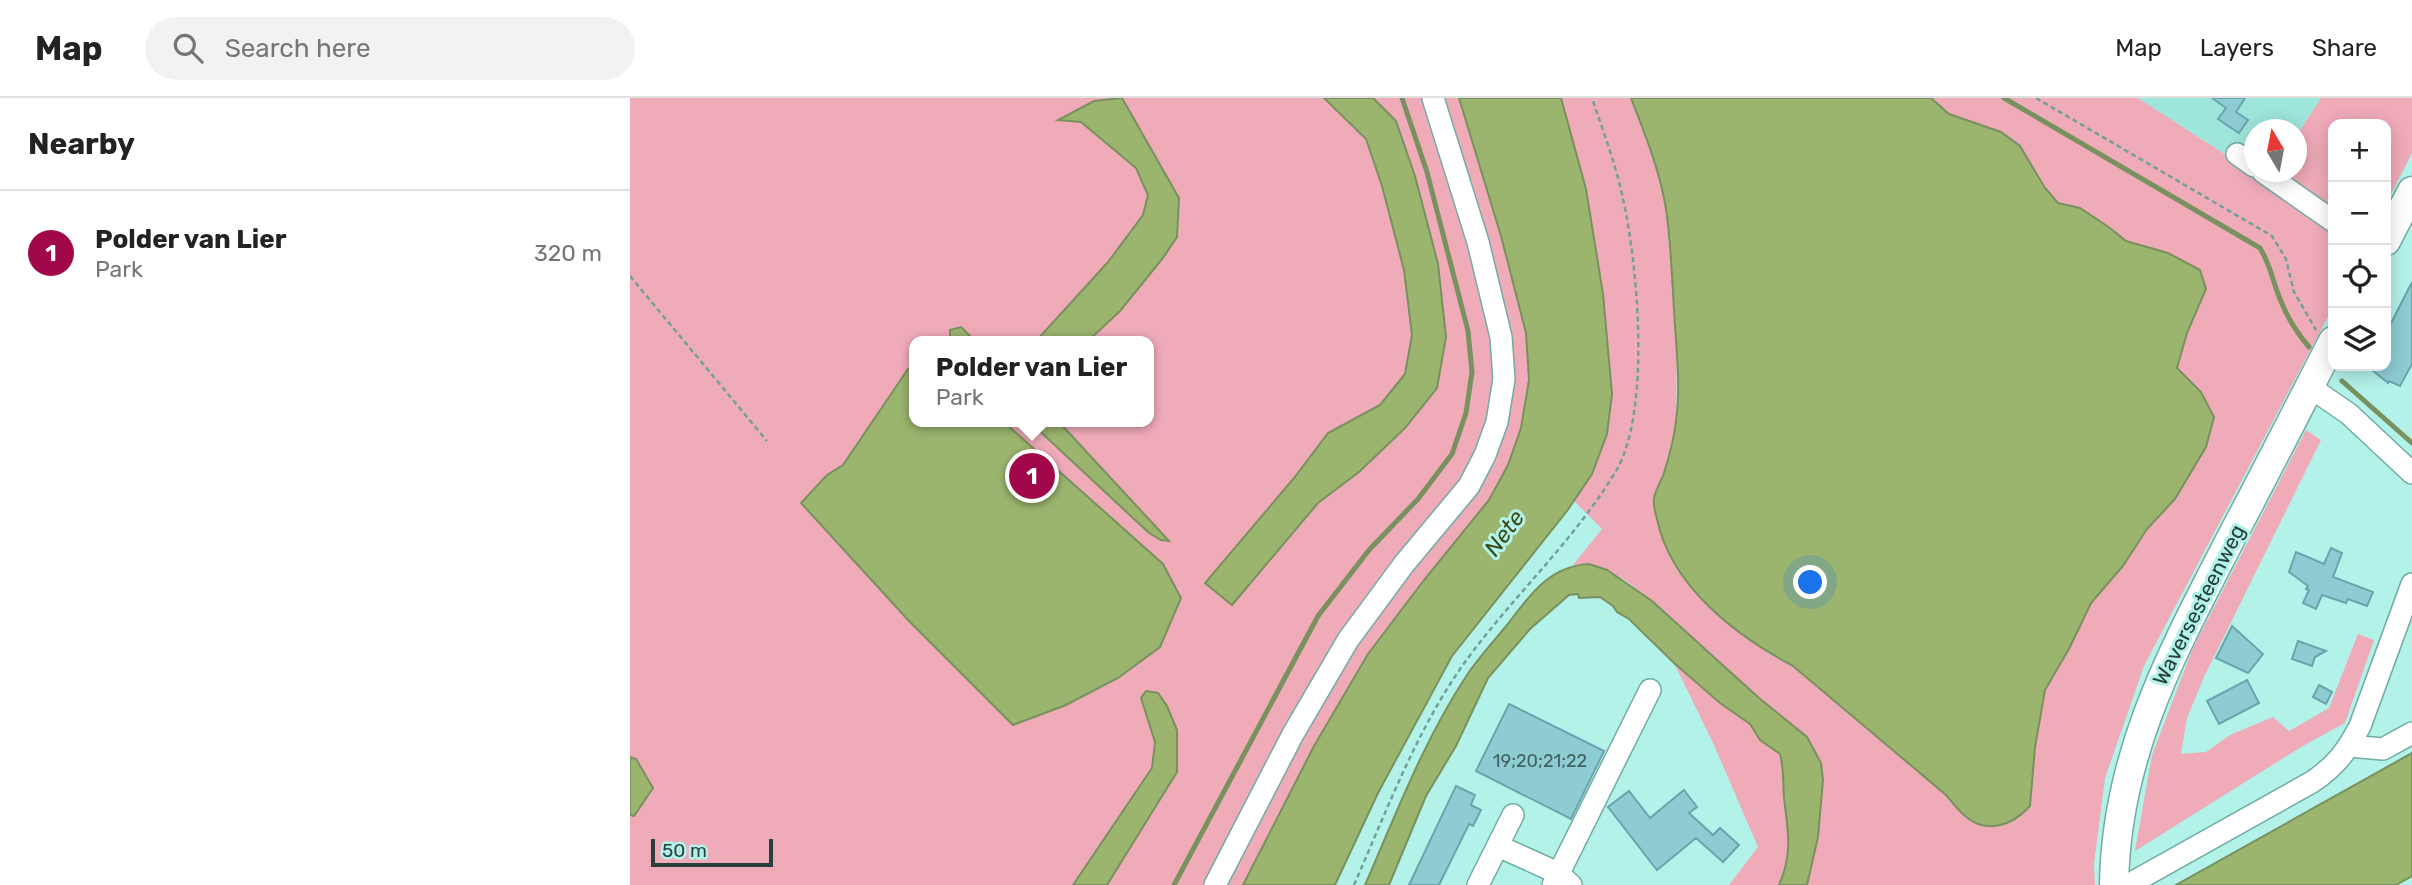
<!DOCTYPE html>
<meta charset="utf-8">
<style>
:root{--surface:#fff;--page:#f2f2f2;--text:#222;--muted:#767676;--line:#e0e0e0;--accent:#a1084a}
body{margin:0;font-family:Rubik,sans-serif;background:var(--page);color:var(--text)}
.controls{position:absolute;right:21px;top:21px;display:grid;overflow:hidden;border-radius:14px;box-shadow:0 4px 18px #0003}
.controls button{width:63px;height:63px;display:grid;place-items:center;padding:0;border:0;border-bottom:2px solid var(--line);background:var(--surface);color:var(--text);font:35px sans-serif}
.compass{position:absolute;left:1614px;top:21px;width:63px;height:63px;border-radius:50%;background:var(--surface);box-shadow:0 4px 18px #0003;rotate:350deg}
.scale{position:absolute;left:21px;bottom:18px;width:122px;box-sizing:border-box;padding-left:7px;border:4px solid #27403d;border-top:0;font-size:19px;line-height:24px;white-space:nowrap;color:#27403d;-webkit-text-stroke:5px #b3f2e9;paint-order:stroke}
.you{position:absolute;left:1181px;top:485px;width:24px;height:24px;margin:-18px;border:5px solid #fff;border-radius:50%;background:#1a73e8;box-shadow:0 0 0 10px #1a73e833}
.badge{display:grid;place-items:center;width:46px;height:46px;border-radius:50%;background:var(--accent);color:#fff;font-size:23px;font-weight:700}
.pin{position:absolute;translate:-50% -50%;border:4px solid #fff;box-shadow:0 2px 7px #0006}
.popup{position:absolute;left:279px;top:238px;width:245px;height:91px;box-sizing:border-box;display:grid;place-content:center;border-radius:14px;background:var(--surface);filter:drop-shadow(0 2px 5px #0005);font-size:23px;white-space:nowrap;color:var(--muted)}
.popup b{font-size:26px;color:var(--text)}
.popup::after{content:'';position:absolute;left:50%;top:100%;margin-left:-14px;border:14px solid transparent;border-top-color:var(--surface)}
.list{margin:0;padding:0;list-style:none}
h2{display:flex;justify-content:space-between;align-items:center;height:91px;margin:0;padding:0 28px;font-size:30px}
h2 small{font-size:23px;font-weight:400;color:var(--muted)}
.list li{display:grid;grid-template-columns:46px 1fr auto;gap:21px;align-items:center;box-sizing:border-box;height:126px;padding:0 28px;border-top:2px solid var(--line)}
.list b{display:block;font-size:26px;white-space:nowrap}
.list p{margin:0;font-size:23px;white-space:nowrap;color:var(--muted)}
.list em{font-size:23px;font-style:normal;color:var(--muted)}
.icon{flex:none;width:38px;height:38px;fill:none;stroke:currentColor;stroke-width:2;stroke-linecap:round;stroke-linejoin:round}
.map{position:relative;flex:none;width:1782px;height:787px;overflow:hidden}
header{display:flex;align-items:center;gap:42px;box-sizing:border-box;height:98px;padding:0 35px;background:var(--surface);border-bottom:2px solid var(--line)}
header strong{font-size:33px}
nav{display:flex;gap:38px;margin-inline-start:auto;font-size:24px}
.search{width:490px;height:63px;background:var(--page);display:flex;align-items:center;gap:18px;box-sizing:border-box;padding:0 24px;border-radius:38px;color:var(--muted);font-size:26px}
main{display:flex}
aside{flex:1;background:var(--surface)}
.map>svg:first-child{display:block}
.built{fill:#9ee5db}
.green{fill:#f0abb9;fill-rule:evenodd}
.water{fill:#9bb46e;stroke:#78915f;stroke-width:2}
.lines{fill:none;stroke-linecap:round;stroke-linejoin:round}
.stream{stroke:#78915f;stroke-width:5}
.building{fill:#8eccd3;stroke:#68a5ac;stroke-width:2}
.minor-casing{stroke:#70aca4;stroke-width:24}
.major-casing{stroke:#70aca4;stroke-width:31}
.path{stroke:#729f99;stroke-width:2.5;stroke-dasharray:5 3.5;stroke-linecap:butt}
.minor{stroke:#fff;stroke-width:21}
.major{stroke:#fff;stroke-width:28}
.labels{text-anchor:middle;stroke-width:6;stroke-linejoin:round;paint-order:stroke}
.number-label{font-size:18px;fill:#416362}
.street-label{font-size:21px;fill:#27403d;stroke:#b3f2e9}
.water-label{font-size:23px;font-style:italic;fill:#3a4a17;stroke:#b3f2e9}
</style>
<header>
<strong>Map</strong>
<div class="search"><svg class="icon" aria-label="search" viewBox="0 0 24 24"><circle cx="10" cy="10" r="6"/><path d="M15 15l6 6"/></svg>Search here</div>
<nav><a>Map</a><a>Layers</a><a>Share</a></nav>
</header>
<main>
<aside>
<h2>Nearby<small></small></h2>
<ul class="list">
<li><span class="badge">1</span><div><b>Polder van Lier</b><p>Park</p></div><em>320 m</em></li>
</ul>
</aside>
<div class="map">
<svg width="1782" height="787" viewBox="0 0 1782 787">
<rect width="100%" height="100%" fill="#b3f2e9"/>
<path class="built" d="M 1508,0 L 1691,0 L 1667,37 L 1666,32 L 1624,32 L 1624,74 L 1636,83 Z"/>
<path class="green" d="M 0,0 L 829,0 L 871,138 L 896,235 L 899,282 L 891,330 L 878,367 L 859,402 L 794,482 L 738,556 L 684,648 L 613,787 L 0,787 ZM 285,243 L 519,243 L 519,324 L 285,324 Z
M 931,0 L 1001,0 L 1023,58 L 1036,110 L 1047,245 L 1046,323 L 1034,376 L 1024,402 L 1027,424 L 1047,471 L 1066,496 L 1139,556 L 1163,568 L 1316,697 L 1336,719 L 1405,649 L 1415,592 L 1440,549 L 1461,505 L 1493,468 L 1517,431 L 1545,401 L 1571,294 L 1547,270 L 1557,235 L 1576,191 L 1569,172 L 1538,155 L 1495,143 L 1480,130 L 1450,110 L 1428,105 L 1415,90 L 1402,66 L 1371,34 L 1319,16 L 1301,0 L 1508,0 L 1636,83 L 1643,74 L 1666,74 L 1667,37 L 1691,0 L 1782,0 L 1782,55 L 1756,106 L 1756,26 L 1703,26 L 1703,209 L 1514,568 L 1475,680 L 1464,766 L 1465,787 L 1177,787 L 1188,739 L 1193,682 L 1191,665 L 1177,639 L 1129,600 L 1022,503 L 995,482 L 977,472 L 959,466 L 943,467 L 972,431 L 944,403 L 962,376 L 977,336 L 982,296 L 973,197 L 956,91 Z
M 1676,332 L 1691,342 L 1574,579 L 1557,620 L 1551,656 L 1576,654 L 1600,637 L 1643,619 L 1659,633 L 1699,610 L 1728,536 L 1744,542 L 1715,625 L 1671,649 L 1505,753 L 1522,657 L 1563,550 Z
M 1044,565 L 1090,605 L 1120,626 L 1130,642 L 1150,656 C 1154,671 1153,684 1154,700 C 1158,732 1163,756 1149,787 L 1099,787 L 1128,749 L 1084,647 Z"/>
<path class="water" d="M 492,0 L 549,100 L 547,139 L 533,160 L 490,213 L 458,243 L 406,243 L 478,164 L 513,117 L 518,97 L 506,70 L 451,24 L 428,22 L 464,3 Z
M 694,0 L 743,0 L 766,23 L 785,78 L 808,166 L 816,239 L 807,290 L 775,330 L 729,374 L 688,405 L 602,507 L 575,485 L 664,380 L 698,335 L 750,307 L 775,276 L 782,237 L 774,172 L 752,88 L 736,41 Z
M 829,0 L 931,0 L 956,91 L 973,196 L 982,296 L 977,336 L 962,376 L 937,413 L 822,558 L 748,695 L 705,787 L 613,787 L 684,648 L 738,556 L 794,482 L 859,402 L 878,367 L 891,330 L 899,282 L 896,235 L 871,138 Z
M 1001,0 L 1301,0 L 1319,16 L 1371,34 L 1390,48 L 1415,90 L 1428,105 L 1450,110 L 1480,130 L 1496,143 L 1538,155 L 1570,172 L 1576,191 L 1557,235 L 1547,270 L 1571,294 L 1584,319 L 1576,349 L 1545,401 L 1517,431 L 1493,468 L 1461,505 L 1440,549 L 1415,592 L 1405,649 L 1400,708 C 1383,727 1357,737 1335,718 C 1328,712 1322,704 1316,697 L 1163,568 C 1105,537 1041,488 1027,421 C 1025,414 1023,406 1024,400 C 1026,391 1031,383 1034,375 C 1039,359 1044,340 1046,323 C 1051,287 1046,248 1044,212 C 1042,179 1041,145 1036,111 C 1030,73 1015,36 1001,0 Z
M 331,229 L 345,243 L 320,243 L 320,232 Z
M 285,267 L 285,324 L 374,324 L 533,466 L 551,500 L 530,549 L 488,580 L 436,607 L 383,627 L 279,523 L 171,405 L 197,377 L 213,367 L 278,271 Z
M 400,324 L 429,324 L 539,443 L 531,442 L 519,435 Z
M 959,466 L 977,472 L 1022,503 L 1129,600 L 1177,639 L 1191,665 L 1193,682 L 1188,739 L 1177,787 L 1149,787 C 1163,756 1158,732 1154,700 C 1153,684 1154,671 1150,656 L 1130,642 L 1120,626 L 1090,605 L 1044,565 L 999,521 L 987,514 L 983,508 L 970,499 L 949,500 L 948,496 L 939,497 L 900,531 L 858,580 L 826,648 L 796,698 L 759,787 L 735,787 C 766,716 794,642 837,577 C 849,559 864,543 877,527 C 899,498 919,468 959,466 Z
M 516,593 L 528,595 L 537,608 L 547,632 L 547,674 L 477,787 L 443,787 L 522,670 L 525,644 L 511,600 Z
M 1782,655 L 1782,778 L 1766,787 L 1546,787 Z
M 0,659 L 6,661 L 23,690 L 4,718 L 0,717 Z"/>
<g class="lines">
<path class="stream" d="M 1374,0 L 1630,150 C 1642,170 1642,182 1650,201 C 1657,219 1667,235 1679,249
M 1712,283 L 1782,345
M 544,787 L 688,518 L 739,452 L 788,401 L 822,356 L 836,315 L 842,274 L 838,233 L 797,74 L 772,0"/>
</g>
<path class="building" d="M 1582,0 L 1615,0 L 1606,14 L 1618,22 L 1609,35 L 1588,21 L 1596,10 Z
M 1782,184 L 1782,266 L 1770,288 L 1759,283 L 1758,285 L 1737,268 L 1756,268 L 1756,235 Z
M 1701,450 L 1712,455 L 1703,479 L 1743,494 L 1737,508 L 1718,501 L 1716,505 L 1692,497 L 1686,511 L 1673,505 L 1679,492 L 1676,491 L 1678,488 L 1659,474 L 1666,454 L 1694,466 Z
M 1602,528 L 1633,556 L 1618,575 L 1586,560 Z
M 1668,543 L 1696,553 L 1685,559 L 1682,568 L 1662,561 Z
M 1617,582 L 1629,605 L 1589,626 L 1577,603 Z
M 1689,587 L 1702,594 L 1696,606 L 1683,599 Z
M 879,606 L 974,653 L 941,721 L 846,673 Z
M 826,688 L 845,697 L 841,707 L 851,712 L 843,728 L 839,726 L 809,787 L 779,787 Z
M 1054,692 L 1067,709 L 1059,715 L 1083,737 L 1090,730 L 1109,747 L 1093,764 L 1066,740 L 1027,772 L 978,709 L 999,693 L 1020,720 Z"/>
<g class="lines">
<defs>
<path id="minor" d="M 1607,56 L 1624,68
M 1633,74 L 1703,123
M 1680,289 L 1719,316 L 1782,375
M 1719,648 L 1753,651 L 1782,635
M 868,748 L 928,775 L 941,787
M 585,787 L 663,636 L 718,542 L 774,466 L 839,388 L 855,357 L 867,324 L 874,281 L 871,239 L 848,144 L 803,0
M 848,787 L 883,717
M 923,787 L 1020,592
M 1498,787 L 1682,684 C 1706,668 1717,653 1730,628 L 1782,486"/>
<path id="major" d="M 1756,143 L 1782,93
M 1484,787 C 1486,656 1542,555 1600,442 C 1635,376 1669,309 1703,243"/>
</defs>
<use href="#minor" class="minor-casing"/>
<use href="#major" class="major-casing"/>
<path class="path" d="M 1406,0 L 1642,138 L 1656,161 L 1664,194 L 1686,232
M 0,178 L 137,343
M 724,787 C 757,712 787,631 835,564 C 883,498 944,443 986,373 C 1021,314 1008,167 993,101 C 986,67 973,33 962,0"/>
<use href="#minor" class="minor"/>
<use href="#major" class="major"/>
</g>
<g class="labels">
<g class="number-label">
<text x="910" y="669">19;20;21;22</text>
</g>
<g class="street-label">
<text transform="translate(1569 507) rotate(-63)" y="7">Waversesteenweg</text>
</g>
<g class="water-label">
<text transform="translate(874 435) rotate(-54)" y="8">Nete</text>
</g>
</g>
</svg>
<div class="controls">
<button>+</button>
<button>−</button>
<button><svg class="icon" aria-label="locate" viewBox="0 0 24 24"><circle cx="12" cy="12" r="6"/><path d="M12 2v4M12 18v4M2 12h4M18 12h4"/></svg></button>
<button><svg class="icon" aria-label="layers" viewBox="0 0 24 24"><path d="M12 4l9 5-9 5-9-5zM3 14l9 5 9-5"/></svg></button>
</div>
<svg class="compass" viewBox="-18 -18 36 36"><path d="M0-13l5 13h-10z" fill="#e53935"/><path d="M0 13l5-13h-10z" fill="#767676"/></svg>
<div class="scale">50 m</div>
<div class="you"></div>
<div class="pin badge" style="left:402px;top:378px">1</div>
<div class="popup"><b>Polder van Lier</b>Park</div>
</div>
</main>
